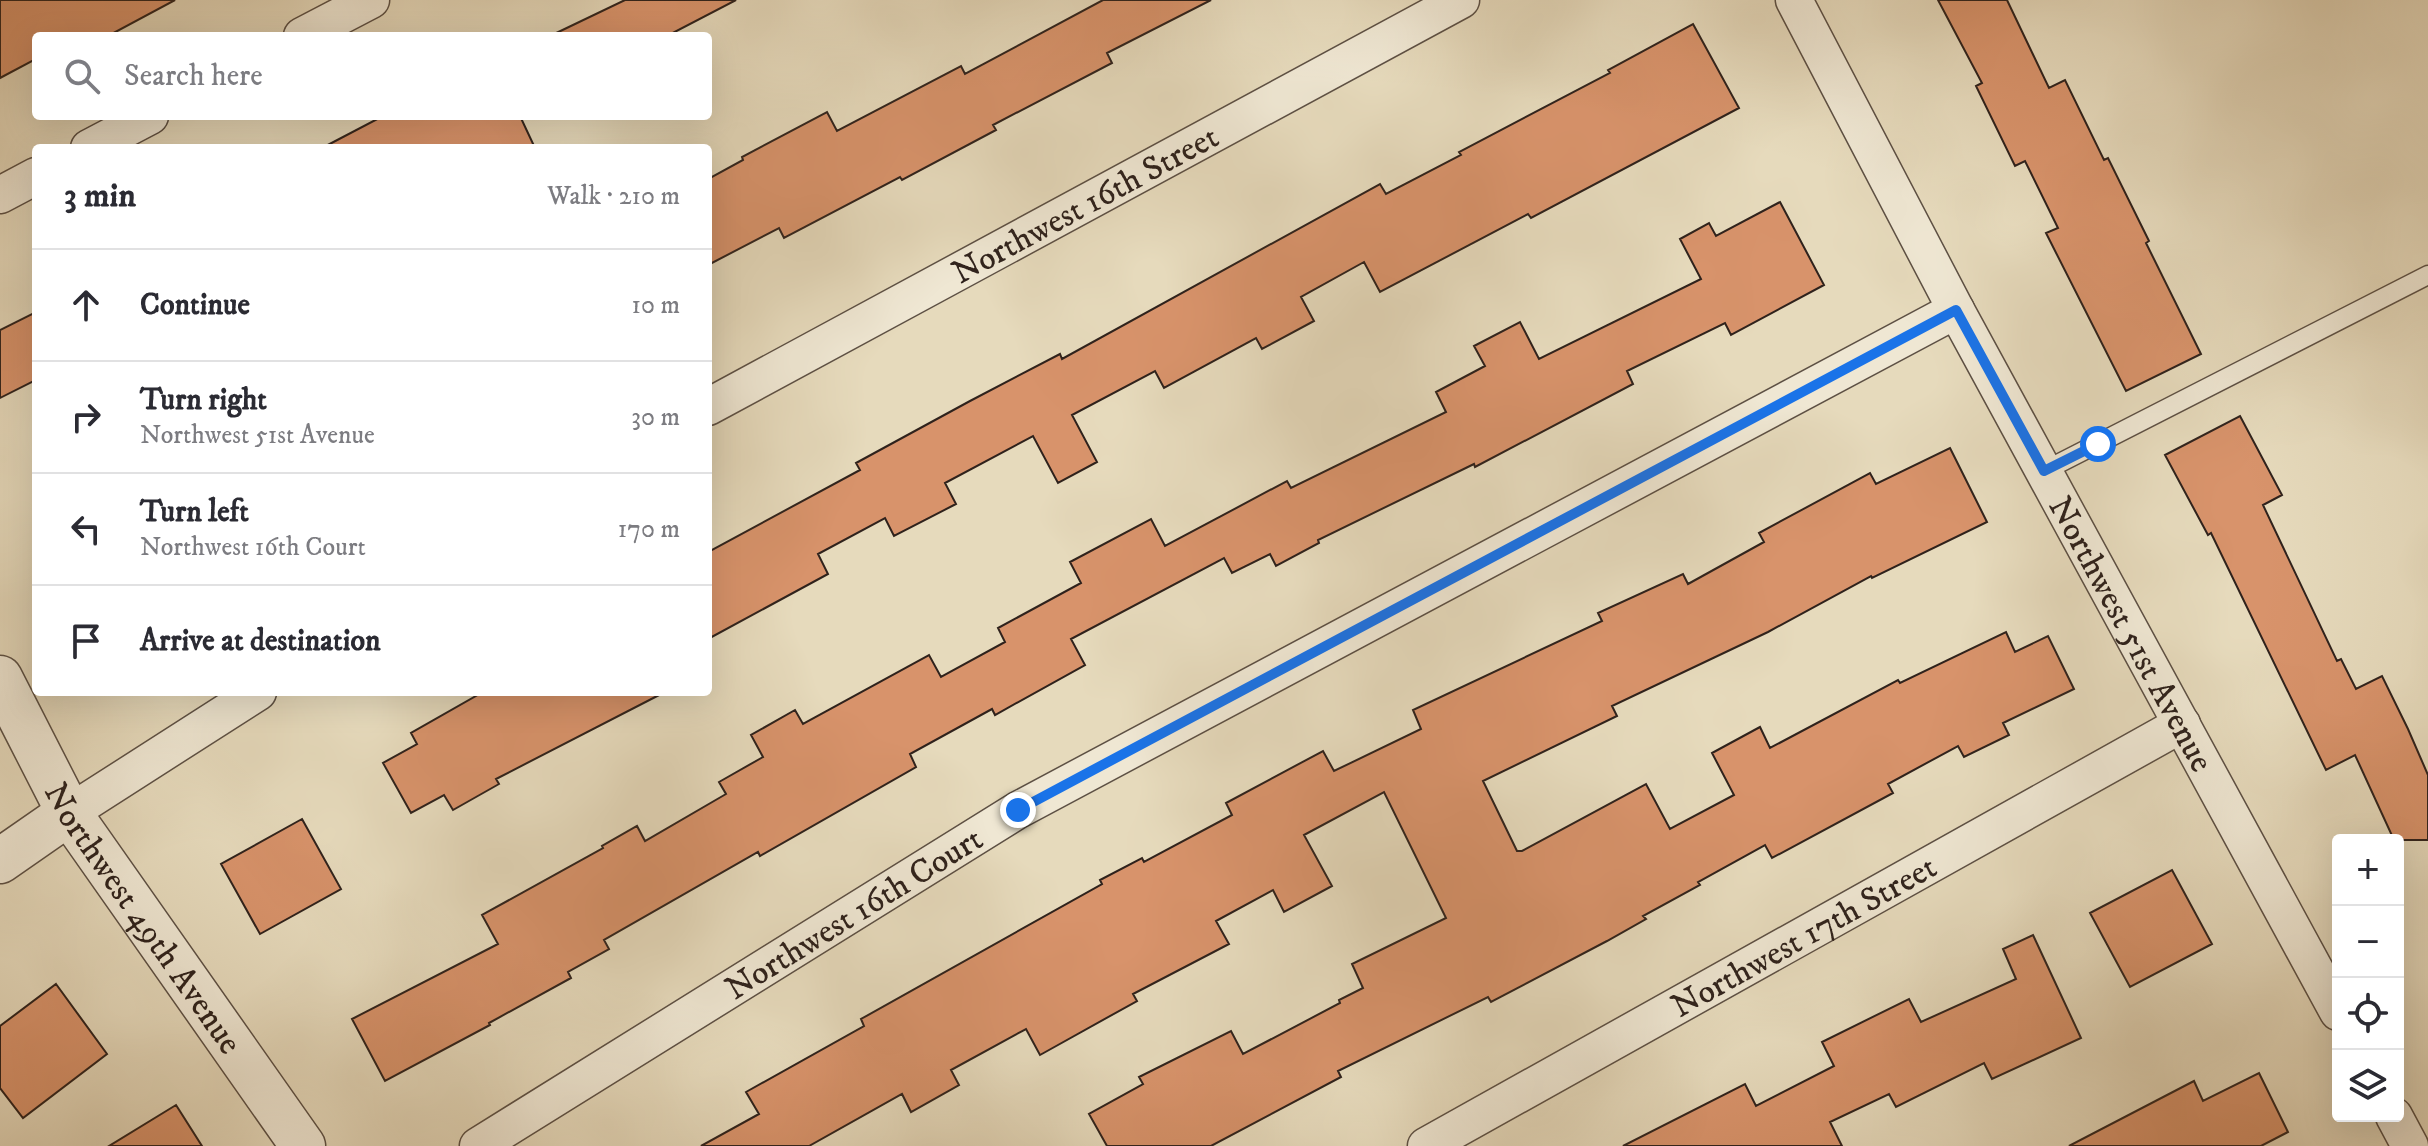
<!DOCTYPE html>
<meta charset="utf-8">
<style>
:root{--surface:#fff;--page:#f7f7f7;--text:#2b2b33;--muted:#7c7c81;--line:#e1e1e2}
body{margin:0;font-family:"IM FELL DW Pica",serif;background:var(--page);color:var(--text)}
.controls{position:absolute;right:24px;bottom:24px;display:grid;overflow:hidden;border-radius:8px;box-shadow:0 8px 32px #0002}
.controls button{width:72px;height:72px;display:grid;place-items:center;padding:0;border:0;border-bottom:2px solid var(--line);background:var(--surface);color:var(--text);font:40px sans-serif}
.stop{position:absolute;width:24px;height:24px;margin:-18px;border:6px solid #1a73e8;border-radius:50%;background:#fff}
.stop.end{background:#1a73e8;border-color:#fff;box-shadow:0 2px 8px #0008}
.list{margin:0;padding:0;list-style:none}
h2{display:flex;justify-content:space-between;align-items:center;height:104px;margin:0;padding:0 32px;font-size:34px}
h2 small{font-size:26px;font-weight:400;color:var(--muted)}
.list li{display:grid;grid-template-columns:52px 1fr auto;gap:24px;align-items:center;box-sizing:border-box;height:112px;padding:0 32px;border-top:2px solid var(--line)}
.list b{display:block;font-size:30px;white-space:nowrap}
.list p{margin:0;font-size:26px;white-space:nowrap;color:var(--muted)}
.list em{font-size:26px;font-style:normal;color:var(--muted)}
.icon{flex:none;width:44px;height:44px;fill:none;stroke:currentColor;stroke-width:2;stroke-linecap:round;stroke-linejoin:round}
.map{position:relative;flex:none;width:2428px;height:1146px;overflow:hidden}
.search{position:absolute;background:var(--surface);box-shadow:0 8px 32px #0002;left:32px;top:32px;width:680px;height:88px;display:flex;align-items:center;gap:20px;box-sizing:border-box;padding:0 28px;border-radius:8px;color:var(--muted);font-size:30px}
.panel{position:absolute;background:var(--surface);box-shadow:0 8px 32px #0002;left:32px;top:144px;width:680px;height:552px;border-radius:8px}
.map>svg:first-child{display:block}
.building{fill:#d8936b;stroke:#2f221c;stroke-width:2}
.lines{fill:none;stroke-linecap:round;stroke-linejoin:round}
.service-casing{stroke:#5d5044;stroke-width:21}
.minor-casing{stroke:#5d5044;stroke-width:39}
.tertiary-casing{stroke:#5d5044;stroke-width:47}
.service{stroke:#efe7d3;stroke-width:18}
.minor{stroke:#efe7d3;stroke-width:36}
.tertiary{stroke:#efe7d3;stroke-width:44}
.route{stroke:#1a73e8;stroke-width:10}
.labels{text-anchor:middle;stroke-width:8;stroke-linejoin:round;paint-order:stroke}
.street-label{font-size:34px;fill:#2f221c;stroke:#efe7d3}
</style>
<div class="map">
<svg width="2428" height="1146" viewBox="0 0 2428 1146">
<rect width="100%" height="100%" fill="#e6dabc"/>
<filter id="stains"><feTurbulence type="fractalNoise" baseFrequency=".0025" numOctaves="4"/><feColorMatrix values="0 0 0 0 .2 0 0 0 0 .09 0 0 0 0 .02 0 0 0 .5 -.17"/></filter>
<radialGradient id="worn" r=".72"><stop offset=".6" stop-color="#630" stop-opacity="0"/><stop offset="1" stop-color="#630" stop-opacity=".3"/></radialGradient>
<path class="building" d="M 0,0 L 175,0 L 108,36 L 36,36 L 36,59 L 0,78 Z
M 625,0 L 736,0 L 667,36 L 550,36 Z
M 1103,0 L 1211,0 L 1107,53 L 1112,63 L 993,125 L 996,130 L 902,180 L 900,177 L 784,238 L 779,228 L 708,265 L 708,179 L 743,160 L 742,157 L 827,112 L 837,131 L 961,66 L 965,74 Z
M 1938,0 L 2007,0 L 2049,88 L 2065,80 L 2104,160 L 2108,158 L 2149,241 L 2146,243 L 2201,354 L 2126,391 L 2046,233 L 2058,228 L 2025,161 L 2015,166 L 1976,86 L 1982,83 Z
M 1693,24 L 1739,108 L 1531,218 L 1528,214 L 1380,292 L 1364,262 L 1301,297 L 1314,321 L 1262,349 L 1256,338 L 1164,388 L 1155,371 L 1072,415 L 1097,462 L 1058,483 L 1033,436 L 945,483 L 956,504 L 894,536 L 885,518 L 818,554 L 828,574 L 708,639 L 708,552 L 860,470 L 856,463 L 970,401 L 1060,354 L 1062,359 L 1380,184 L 1386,194 L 1461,155 L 1459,152 L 1610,73 L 1608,70 Z
M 383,116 L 520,116 L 535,148 L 322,148 Z
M 1780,202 L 1824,285 L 1731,335 L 1725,323 L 1627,371 L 1633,384 L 1475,467 L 1474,464 L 1318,540 L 1319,543 L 1276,566 L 1270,554 L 1232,573 L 1224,558 L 1071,639 L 1085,665 L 995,715 L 992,709 L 910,754 L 916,767 L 760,856 L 758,852 L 604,940 L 609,949 L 568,972 L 571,978 L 489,1023 L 490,1025 L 385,1081 L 352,1019 L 498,944 L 482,915 L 603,848 L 602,846 L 637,826 L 645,841 L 726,794 L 719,782 L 763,757 L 751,735 L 795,710 L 803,724 L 929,655 L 941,677 L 1005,642 L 998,628 L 1081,583 L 1070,562 L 1151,519 L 1165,546 L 1287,481 L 1291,488 L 1446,412 L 1436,392 L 1485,366 L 1474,346 L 1520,322 L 1539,359 L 1701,279 L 1680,239 L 1709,223 L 1716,236 Z
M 36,312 L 36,380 L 0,398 L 0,330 Z
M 2240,416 L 2282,495 L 2263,505 L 2337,661 L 2341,659 L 2356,689 L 2382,676 L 2408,729 L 2428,775 L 2428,840 L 2394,840 L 2355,755 L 2326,770 L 2211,533 L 2208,535 L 2165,455 Z
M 1950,448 L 1987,522 L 1872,578 L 1871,576 L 1768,632 L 1612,706 L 1617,716 L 1483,781 L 1517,851 L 1522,851 L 1646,784 L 1670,829 L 1734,795 L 1712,753 L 1760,727 L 1770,748 L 1898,680 L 1900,683 L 2006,632 L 2015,652 L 2048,636 L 2074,689 L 2003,723 L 2009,735 L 1964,757 L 1958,746 L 1888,784 L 1893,793 L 1772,858 L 1765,845 L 1698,882 L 1700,885 L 1643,916 L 1646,919 L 1607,941 L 1491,1002 L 1488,997 L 1338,1071 L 1341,1077 L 1211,1146 L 1107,1146 L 1089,1114 L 1143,1084 L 1139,1077 L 1231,1031 L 1243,1054 L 1340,1003 L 1339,1000 L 1363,988 L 1352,964 L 1446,918 L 1384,792 L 1304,835 L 1332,886 L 1284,912 L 1273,890 L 1216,921 L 1229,944 L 1133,994 L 1137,1001 L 1040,1055 L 1026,1029 L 951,1070 L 959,1085 L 911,1112 L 902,1094 L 809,1146 L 701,1146 L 759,1114 L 746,1092 L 864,1026 L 861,1019 L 1102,884 L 1100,880 L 1142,858 L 1144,862 L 1232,815 L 1226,803 L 1323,751 L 1334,771 L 1421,729 L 1413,710 L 1602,621 L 1598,613 L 1683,574 L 1688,584 L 1764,542 L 1759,533 L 1870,473 L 1876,484 Z
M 483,692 L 665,692 L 496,779 L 499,784 L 453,810 L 444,795 L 411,813 L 383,763 L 417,744 L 411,733 Z
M 302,819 L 341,889 L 260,934 L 221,864 Z
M 2172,870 L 2212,944 L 2130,987 L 2090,913 Z
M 2033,935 L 2081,1038 L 1992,1079 L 1984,1063 L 1896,1107 L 1889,1094 L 1830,1122 L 1842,1146 L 1623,1146 L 1745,1084 L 1756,1106 L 1834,1066 L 1822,1042 L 1909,999 L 1921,1022 L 2016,979 L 2003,949 Z
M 56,984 L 107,1054 L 23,1118 L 0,1088 L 0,1026 Z
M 2259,1073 L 2288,1132 L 2261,1146 L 2069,1146 L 2194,1081 L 2203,1101 Z
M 176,1105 L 202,1146 L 109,1146 Z"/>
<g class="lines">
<defs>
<path id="service" d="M 2044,471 L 2428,275"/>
<g id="minor">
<path id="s1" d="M 1794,0 L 1956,310 L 2338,1012"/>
<path d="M 302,36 L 371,0"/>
<path d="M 89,148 L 150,116"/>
<path d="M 0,195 L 36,176"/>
<path id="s2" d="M 708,407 L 1461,0"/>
<path d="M 69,813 L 258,692"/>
<path d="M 2394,1116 L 2410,1146"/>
<path id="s3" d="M 478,1146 L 1018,810 L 1956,310"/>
<path id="s4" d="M 1426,1146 L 2182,724"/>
</g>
<g id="tertiary">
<path id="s5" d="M 0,678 L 69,813 L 303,1146"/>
<path d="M 0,861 L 69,813"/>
</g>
</defs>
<use href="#service" class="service-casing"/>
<use href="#minor" class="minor-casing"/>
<use href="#tertiary" class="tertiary-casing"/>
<use href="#service" class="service"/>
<use href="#minor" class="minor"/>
<use href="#tertiary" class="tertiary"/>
</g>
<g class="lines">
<path class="route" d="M 1018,810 L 1956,310 L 2044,471 L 2098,444"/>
</g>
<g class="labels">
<g class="street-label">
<text dy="12" stroke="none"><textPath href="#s2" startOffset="428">Northwest 16th Street</textPath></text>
<text dy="12" stroke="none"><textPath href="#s1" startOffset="718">Northwest 51st Avenue</textPath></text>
<text dy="12" stroke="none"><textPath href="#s3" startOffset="442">Northwest 16th Court</textPath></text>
<text dy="12" stroke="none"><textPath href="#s5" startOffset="280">Northwest 49th Avenue</textPath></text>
<text dy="12" stroke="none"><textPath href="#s4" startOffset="432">Northwest 17th Street</textPath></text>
</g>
</g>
<rect width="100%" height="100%" filter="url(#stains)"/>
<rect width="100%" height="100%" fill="url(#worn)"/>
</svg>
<div class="controls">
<button>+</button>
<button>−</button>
<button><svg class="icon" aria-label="locate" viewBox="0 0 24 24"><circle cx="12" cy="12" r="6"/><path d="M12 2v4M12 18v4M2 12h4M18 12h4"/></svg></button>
<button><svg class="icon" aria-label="layers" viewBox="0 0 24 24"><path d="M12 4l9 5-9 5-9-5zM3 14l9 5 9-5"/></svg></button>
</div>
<div class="stop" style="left:2098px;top:444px"></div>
<div class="stop end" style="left:1018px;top:810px"></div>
<div class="search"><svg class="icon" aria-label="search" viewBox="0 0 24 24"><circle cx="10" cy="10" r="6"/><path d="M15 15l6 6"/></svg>Search here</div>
<section class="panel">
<h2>3 min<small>Walk · 210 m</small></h2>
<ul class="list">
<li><svg class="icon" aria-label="ahead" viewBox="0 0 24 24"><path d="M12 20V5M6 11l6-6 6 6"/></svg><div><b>Continue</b></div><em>10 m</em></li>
<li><svg class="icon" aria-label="right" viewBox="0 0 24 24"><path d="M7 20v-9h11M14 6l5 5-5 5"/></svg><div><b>Turn right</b><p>Northwest 51st Avenue</p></div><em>30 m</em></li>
<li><svg class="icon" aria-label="left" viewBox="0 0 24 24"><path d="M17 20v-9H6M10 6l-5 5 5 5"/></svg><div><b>Turn left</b><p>Northwest 16th Court</p></div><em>170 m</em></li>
<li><svg class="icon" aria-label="arrive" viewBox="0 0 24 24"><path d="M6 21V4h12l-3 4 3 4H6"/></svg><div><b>Arrive at destination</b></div></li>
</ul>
</section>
</div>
